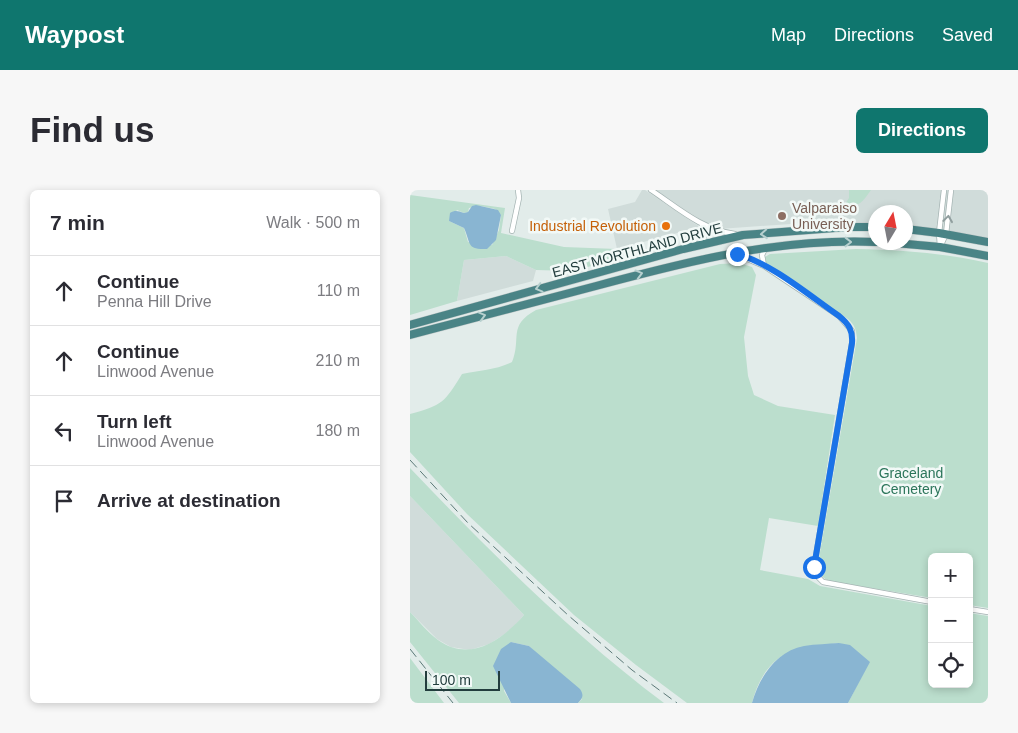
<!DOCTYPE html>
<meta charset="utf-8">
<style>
:root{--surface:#fff;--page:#f7f7f7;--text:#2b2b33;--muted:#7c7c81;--line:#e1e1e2;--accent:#0f766e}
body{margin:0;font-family:Helvetica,sans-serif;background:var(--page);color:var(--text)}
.controls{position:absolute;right:15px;bottom:15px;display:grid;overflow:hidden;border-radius:8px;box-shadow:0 2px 8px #0003}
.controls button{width:45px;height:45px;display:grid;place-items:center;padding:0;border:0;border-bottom:1px solid var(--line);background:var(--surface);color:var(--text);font:25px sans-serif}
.compass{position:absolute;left:458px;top:15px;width:45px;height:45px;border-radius:50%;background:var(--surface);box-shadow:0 2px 8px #0003;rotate:10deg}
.scale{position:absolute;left:15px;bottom:12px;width:75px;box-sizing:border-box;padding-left:5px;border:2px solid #223d3d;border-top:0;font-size:14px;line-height:18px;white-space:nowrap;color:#223d3d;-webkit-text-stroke:4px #f2f9f7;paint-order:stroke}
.stop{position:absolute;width:15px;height:15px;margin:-11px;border:4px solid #1a73e8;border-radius:50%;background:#fff}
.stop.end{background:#1a73e8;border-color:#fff;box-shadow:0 1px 5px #0008}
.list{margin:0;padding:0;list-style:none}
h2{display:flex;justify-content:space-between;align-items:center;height:65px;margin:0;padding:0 20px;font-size:21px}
h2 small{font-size:16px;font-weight:400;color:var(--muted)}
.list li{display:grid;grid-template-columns:32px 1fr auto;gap:15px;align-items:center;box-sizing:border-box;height:70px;padding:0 20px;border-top:1px solid var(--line)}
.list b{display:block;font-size:19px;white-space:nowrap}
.list p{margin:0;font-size:16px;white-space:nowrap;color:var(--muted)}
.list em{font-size:16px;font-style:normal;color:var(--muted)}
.icon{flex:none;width:28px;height:28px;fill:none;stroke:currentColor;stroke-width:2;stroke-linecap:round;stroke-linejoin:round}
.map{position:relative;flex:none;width:578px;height:513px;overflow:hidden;border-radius:8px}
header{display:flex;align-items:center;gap:30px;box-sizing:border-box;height:70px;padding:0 25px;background:var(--accent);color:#fff}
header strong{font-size:24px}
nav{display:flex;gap:28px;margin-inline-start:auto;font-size:18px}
.intro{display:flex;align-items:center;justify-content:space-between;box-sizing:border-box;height:120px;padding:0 30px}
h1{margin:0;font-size:35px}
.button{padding:12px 22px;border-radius:8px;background:var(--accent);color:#fff;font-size:18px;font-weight:700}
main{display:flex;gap:30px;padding:0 30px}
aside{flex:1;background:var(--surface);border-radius:8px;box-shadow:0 2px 8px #0003}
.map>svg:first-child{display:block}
.built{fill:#d0dcda}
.green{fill:#bbdecd;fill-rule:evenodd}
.water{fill:#89b5d2}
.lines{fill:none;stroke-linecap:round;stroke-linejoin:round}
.minor-casing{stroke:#a5b4b3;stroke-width:6}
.trunk-casing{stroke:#c1c9c9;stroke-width:9}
.minor{stroke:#fff;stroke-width:4.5}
.trunk{stroke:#4a8486;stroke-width:8}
.rail{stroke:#5c7978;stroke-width:1;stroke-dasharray:10 5;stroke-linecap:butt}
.oneway{stroke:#909e9e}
.oneway2{stroke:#b7d0cf}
.route{stroke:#1a73e8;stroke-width:6}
.education-dot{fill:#8d6e63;stroke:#f2f9f7;stroke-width:2}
.food-dot{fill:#e8710a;stroke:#f2f9f7;stroke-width:2}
.labels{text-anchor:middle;stroke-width:5;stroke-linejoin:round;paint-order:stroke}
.education-label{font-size:14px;fill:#785e54;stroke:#f2f9f7;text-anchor:start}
.food-label{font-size:14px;fill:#c56008;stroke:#f2f9f7;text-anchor:end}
.street-label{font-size:14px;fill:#223d3d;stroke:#f2f9f7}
.park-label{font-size:14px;fill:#2b755a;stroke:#f2f9f7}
</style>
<header>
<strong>Waypost</strong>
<nav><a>Map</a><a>Directions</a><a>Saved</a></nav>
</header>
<div class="intro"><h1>Find us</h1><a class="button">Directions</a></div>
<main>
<aside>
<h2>7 min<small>Walk · 500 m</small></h2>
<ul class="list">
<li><svg class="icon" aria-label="ahead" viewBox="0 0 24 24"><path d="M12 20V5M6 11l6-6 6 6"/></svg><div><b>Continue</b><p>Penna Hill Drive</p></div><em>110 m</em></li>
<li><svg class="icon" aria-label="ahead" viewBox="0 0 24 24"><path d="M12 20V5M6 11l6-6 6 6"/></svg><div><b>Continue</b><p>Linwood Avenue</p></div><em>210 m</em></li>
<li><svg class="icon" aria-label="left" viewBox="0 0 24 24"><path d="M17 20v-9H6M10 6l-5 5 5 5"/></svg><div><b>Turn left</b><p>Linwood Avenue</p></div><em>180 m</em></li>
<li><svg class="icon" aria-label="arrive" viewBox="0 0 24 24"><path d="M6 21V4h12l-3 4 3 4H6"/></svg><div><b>Arrive at destination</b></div></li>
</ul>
</aside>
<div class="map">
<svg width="578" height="513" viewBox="0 0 578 513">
<rect width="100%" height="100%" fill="#e2ecea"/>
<path class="built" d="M 232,0 L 235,0 L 290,37 L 207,59 L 198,19 L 225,12 Z
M 241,0 L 578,0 L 578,52 L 496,39 L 496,22 L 466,22 L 465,37 L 438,37 L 438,30 L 309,39 L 291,34 Z
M 96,66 L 126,80 L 123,91 L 47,111 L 54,70 Z
M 0,306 L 114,425 L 101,440 L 79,454 L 60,460 L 41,457 L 27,449 L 0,422 Z"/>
<path class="green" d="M 439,0 L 461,0 C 452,12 451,17 435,14 L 439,8 Z
M 0,5 L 95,18 L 91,43 L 154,57 L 207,59 L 209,69 L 162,81 L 126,80 L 96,66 L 54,70 L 47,111 L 0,125 ZM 71,16 L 85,19 L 91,25 L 89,40 L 82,55 L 58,52 L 54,38 L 39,31 L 47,20 L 54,23 L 58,22 L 59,18 Z
M 446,59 C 490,60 535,63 578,73 L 578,418 L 559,415 L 559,367 L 522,367 L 522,408 L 419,391 C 411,387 408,383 408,374 L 447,148 C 446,140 445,135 438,129 L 356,73 L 355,67 L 360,64 Z
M 329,73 L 342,77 L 346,85 L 334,147 L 338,186 L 344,205 L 368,216 L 425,225 L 408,336 L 359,328 L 350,380 L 398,389 L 410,396 L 522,416 L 522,494 L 559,494 L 559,423 L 578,426 L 578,513 L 438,513 L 459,472 L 429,453 C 416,454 379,461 369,468 C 355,478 346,496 342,513 L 277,513 L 226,475 L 164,425 L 57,324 L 0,262 L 0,224 C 33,215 34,213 52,184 C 70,180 86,180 102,172 C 112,148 97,136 126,120 L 310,74 Z
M 0,278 C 79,361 162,444 254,513 L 168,513 L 172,509 L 119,456 L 101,452 L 94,501 L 101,513 L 49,513 L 0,452 L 0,422 C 9,431 17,442 28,450 C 60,473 92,450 114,425 L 0,306 Z
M 0,468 L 34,513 L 0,513 Z"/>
<path class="water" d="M 66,15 L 88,20 L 91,25 L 86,50 L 77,59 C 56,60 61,53 54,38 L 39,31 L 40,23 C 45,20 48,21 54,23 L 58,22 L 62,16 Z
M 101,452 L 119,456 L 170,499 C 174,505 173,508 168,513 L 101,513 L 83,476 L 91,459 Z
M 429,453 L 440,455 L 460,472 L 438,513 L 342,513 C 349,488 366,461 394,456 C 406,454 418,454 429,453 Z"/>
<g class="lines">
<defs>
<path id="minor" d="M 241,0 C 268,18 292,40 325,44
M 102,41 L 109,8 L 108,0
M 288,55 C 294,49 297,42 292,35
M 530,56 L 529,43 L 534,0
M 530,57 L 536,44 L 541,0
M 328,65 L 354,76 L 429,126 L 442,141 L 442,153 L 404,377 L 406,385 L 413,392 L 522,412
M 354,76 L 352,65 L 355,59
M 559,419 L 578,422"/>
<path id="trunk" d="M 496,39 L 529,43 L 578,52
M 474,52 L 530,57 L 578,66
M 0,135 L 273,59 L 333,45 L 438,37 L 466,37
M 0,145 C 62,129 124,112 186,96 C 279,71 368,48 466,52"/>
</defs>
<use href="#minor" class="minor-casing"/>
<use href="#trunk" class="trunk-casing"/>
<use href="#minor" class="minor"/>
<use href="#trunk" class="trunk"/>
<path class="rail" d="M 0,270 L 58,333 L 159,426 L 222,480 L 267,513
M 0,459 L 43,513"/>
</g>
<defs><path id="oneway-chevron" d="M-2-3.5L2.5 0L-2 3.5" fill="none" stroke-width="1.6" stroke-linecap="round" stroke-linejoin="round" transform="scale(1.25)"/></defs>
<use class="oneway" href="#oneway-chevron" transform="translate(538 29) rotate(-82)"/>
<g class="oneway2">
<use href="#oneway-chevron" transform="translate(354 44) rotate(176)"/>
<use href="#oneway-chevron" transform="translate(438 52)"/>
<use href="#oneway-chevron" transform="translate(229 84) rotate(-15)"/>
<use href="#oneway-chevron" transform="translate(129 98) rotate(165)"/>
<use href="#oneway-chevron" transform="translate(72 126) rotate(-15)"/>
</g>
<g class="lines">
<path class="route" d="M 327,64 C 361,73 400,106 429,126 C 439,134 443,141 442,153 L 404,377"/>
</g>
<circle class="education-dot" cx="372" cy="26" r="5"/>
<circle class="food-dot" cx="256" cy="36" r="5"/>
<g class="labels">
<g class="education-label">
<text x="382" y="23">Valparaiso<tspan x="382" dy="16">University</tspan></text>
</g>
<g class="food-label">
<text x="246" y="41">Industrial Revolution</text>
</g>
<g class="street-label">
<text transform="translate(227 60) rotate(-15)" y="5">EAST MORTHLAND DRIVE</text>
</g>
<g class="park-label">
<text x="501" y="288">Graceland<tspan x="501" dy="16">Cemetery</tspan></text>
</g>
</g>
</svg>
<div class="controls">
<button>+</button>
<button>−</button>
<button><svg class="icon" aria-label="locate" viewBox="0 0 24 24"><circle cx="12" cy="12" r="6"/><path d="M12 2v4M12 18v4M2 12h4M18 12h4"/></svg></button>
</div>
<svg class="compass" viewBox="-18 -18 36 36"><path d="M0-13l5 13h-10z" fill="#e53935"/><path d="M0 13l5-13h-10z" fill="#7c7c81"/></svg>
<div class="scale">100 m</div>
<div class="stop" style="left:404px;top:377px"></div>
<div class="stop end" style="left:327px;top:64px"></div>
</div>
</main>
